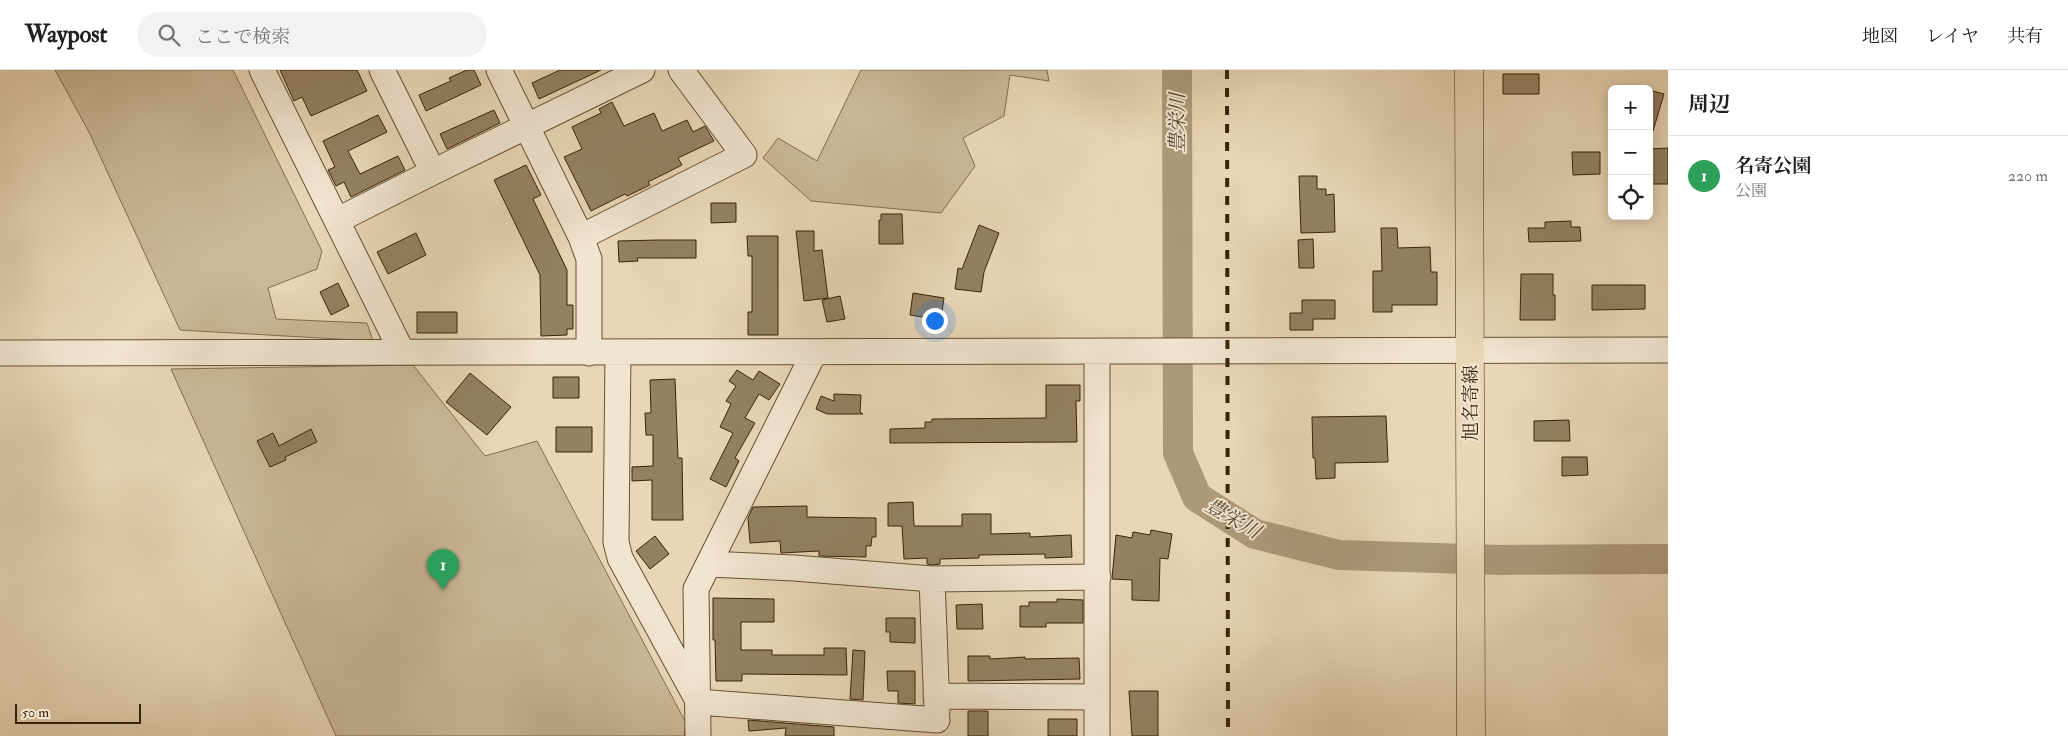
<!DOCTYPE html>
<html lang="ja">
<meta charset="utf-8">
<style>
:root{--surface:#fff;--page:#f2f2f2;--text:#202124;--muted:#757577;--line:#e0e0e0;--accent:#8f2418}
body{margin:0;font-family:"IM FELL Double Pica","Noto Serif JP",serif;background:var(--page);color:var(--text)}
.controls{position:absolute;right:15px;top:15px;display:grid;overflow:hidden;border-radius:8px;box-shadow:0 2px 12px #0003}
.controls button{width:45px;height:45px;display:grid;place-items:center;padding:0;border:0;border-bottom:1px solid var(--line);background:var(--surface);color:var(--text);font:25px sans-serif}
.scale{position:absolute;left:15px;bottom:12px;width:126px;box-sizing:border-box;padding-left:5px;border:2px solid #382406;border-top:0;font-size:14px;line-height:18px;white-space:nowrap;color:#382406;-webkit-text-stroke:4px #f1e4d0;paint-order:stroke}
.you{position:absolute;left:934px;top:250px;width:18px;height:18px;margin:-12px;border:4px solid #fff;border-radius:50%;background:#1a73e8;box-shadow:0 0 0 8px #1a73e833}
.badge{display:grid;place-items:center;width:32px;height:32px;border-radius:50%;background:var(--accent);color:#fff;font-size:16px;font-weight:700}
.pin{position:absolute;translate:-50% -41px;filter:drop-shadow(0 1px 2px #0008)}
.pin::after{content:'';position:absolute;top:26px;width:18px;height:15px;background:inherit;clip-path:polygon(0 0,100% 0,50% 100%)}
.list{margin:0;padding:0;list-style:none}
h2{display:flex;justify-content:space-between;align-items:center;height:65px;margin:0;padding:0 20px;font-size:21px}
h2 small{font-size:16px;font-weight:400;color:var(--muted)}
.list li{display:grid;grid-template-columns:32px 1fr auto;gap:15px;align-items:center;box-sizing:border-box;height:80px;padding:0 20px;border-top:1px solid var(--line)}
.list b{display:block;font-size:19px;white-space:nowrap}
.list p{margin:0;font-size:16px;white-space:nowrap;color:var(--muted)}
.list em{font-size:16px;font-style:normal;color:var(--muted)}
.icon{flex:none;width:28px;height:28px;fill:none;stroke:currentColor;stroke-width:2;stroke-linecap:round;stroke-linejoin:round}
.map{position:relative;flex:none;width:1668px;height:666px;overflow:hidden}
header{display:flex;align-items:center;gap:30px;box-sizing:border-box;height:70px;padding:0 25px;background:var(--surface);border-bottom:1px solid var(--line)}
header strong{font-size:24px}
nav{display:flex;gap:28px;margin-inline-start:auto;font-size:18px}
.search{width:350px;height:45px;background:var(--page);display:flex;align-items:center;gap:12px;box-sizing:border-box;padding:0 18px;border-radius:28px;color:var(--muted);font-size:19px}
main{display:flex}
aside{flex:1;background:var(--surface)}
.map>svg:first-child{display:block}
.green{fill:#cbb898;stroke:#826e4f}
.lines{fill:none;stroke-linecap:round;stroke-linejoin:round}
.river{stroke:#ad997a;stroke-width:30}
.building{fill:#948162;stroke:#382406}
.minor-casing{stroke:#645032;stroke-width:27}
.major-casing{stroke:#382406;stroke-width:29}
.minor{stroke:#f1e4d0;stroke-width:25}
.major{stroke:#e9d6b6;stroke-width:28}
.rail{stroke:#382406;stroke-width:4;stroke-dasharray:9 9;stroke-linecap:butt}
.labels{text-anchor:middle;stroke-width:4;stroke-linejoin:round;paint-order:stroke}
.street-label{font-size:19px;fill:#382406;stroke:#f1e4d0}
.water-label{font-size:20px;font-style:italic;fill:#5b4729;stroke:#f1e4d0}
</style>
<header>
<strong>Waypost</strong>
<div class="search"><svg class="icon" aria-label="search" viewBox="0 0 24 24"><circle cx="10" cy="10" r="6"/><path d="M15 15l6 6"/></svg>ここで検索</div>
<nav><a>地図</a><a>レイヤ</a><a>共有</a></nav>
</header>
<main>
<div class="map">
<svg width="1668" height="666" viewBox="0 0 1668 666">
<rect width="100%" height="100%" fill="#e9d6b6"/>
<filter id="stains"><feTurbulence type="fractalNoise" baseFrequency=".004" numOctaves="4"/><feColorMatrix values="0 0 0 0 .2 0 0 0 0 .09 0 0 0 0 .02 0 0 0 .5 -.17"/></filter>
<radialGradient id="worn" r=".72"><stop offset=".6" stop-color="#630" stop-opacity="0"/><stop offset="1" stop-color="#630" stop-opacity=".3"/></radialGradient>
<path class="green" d="M 55,0 L 233,0 L 322,181 L 317,199 L 268,218 L 276,249 L 367,253 L 373,271 L 180,260 L 89,62 Z
M 861,0 L 1047,0 L 1049,11 L 1010,5 L 1004,46 L 963,68 L 975,96 L 941,143 L 811,131 L 763,88 L 778,68 L 817,91 Z
M 413,295 L 485,386 L 537,371 L 686,653 L 684,666 L 336,666 L 171,299 Z"/>
<g class="lines">
<path class="river" d="M 1177,0 L 1178,383 L 1197,427 L 1255,464 L 1339,485 L 1501,490 L 1668,489"/>
</g>
<path class="building" d="M 280,0 L 357,0 L 367,21 L 311,46 L 302,27 L 294,31 Z
M 467,0 L 474,0 L 481,15 L 426,41 L 419,25 L 451,11 L 449,8 Z
M 560,0 L 601,0 L 539,29 L 532,13 Z
M 1503,4 L 1539,4 L 1539,24 L 1503,24 Z
M 1649,20 L 1664,24 L 1653,61 L 1649,60 Z
M 612,32 L 624,56 L 654,43 L 662,61 L 687,50 L 693,62 L 705,56 L 714,71 L 678,88 L 682,95 L 648,112 L 650,115 L 627,126 L 625,124 L 591,141 L 564,87 L 582,79 L 572,57 L 601,43 L 599,39 Z
M 494,40 L 500,53 L 447,79 L 440,64 Z
M 378,45 L 387,62 L 348,81 L 360,104 L 398,86 L 405,100 L 351,127 L 344,112 L 336,116 L 328,100 L 335,97 L 323,71 Z
M 1668,78 L 1668,114 L 1649,114 L 1649,79 Z
M 1572,82 L 1600,82 L 1600,104 L 1573,105 Z
M 526,95 L 541,125 L 533,129 L 567,200 L 567,235 L 573,235 L 573,259 L 567,259 L 567,265 L 541,266 L 540,205 L 494,110 Z
M 1299,106 L 1317,106 L 1317,119 L 1326,119 L 1326,125 L 1334,124 L 1335,162 L 1301,163 Z
M 711,133 L 736,133 L 736,152 L 711,153 Z
M 881,144 L 902,144 L 903,174 L 879,174 L 879,150 L 881,150 Z
M 1571,151 L 1571,157 L 1580,157 L 1581,171 L 1529,172 L 1528,158 L 1545,158 L 1545,152 Z
M 979,155 L 999,163 L 984,202 L 981,222 L 955,219 L 958,198 L 962,199 Z
M 1381,158 L 1397,158 L 1398,178 L 1430,177 L 1431,202 L 1437,202 L 1437,235 L 1392,235 L 1392,242 L 1373,242 L 1373,201 L 1382,201 Z
M 796,161 L 814,161 L 814,181 L 822,180 L 828,228 L 804,231 Z
M 416,163 L 426,185 L 388,204 L 377,182 Z
M 747,166 L 778,166 L 778,265 L 748,265 L 748,242 L 752,242 L 752,186 L 748,186 Z
M 1313,169 L 1314,198 L 1299,198 L 1298,170 Z
M 658,170 L 696,170 L 696,188 L 637,188 L 638,191 L 619,192 L 618,171 Z
M 1521,204 L 1553,204 L 1553,225 L 1555,225 L 1555,250 L 1520,250 Z
M 338,213 L 349,236 L 331,245 L 320,222 Z
M 1592,215 L 1645,215 L 1645,239 L 1592,240 Z
M 913,223 L 944,228 L 941,250 L 910,245 Z
M 840,226 L 845,249 L 827,252 L 822,230 Z
M 1302,230 L 1335,230 L 1335,249 L 1313,249 L 1313,260 L 1290,260 L 1290,243 L 1302,243 Z
M 417,242 L 457,242 L 457,263 L 417,263 Z
M 737,300 L 753,310 L 759,301 L 780,314 L 769,330 L 759,324 L 745,348 L 755,353 L 735,388 L 739,391 L 726,417 L 710,409 L 733,363 L 720,357 L 731,334 L 726,331 L 736,316 L 729,311 Z
M 470,303 L 511,337 L 487,365 L 446,332 Z
M 553,307 L 579,307 L 579,328 L 553,328 Z
M 675,309 L 678,388 L 682,388 L 683,450 L 652,450 L 652,410 L 632,411 L 632,397 L 653,396 L 653,365 L 646,365 L 645,343 L 651,343 L 650,310 Z
M 1046,315 L 1080,315 L 1080,331 L 1076,331 L 1077,372 L 890,373 L 890,359 L 925,358 L 925,352 L 932,352 L 932,349 L 1046,348 Z
M 834,324 L 861,325 L 860,342 L 863,344 L 827,344 L 816,339 L 821,326 L 834,331 Z
M 1386,346 L 1388,392 L 1335,393 L 1335,408 L 1316,409 L 1315,388 L 1313,388 L 1312,347 Z
M 1569,350 L 1570,371 L 1534,371 L 1534,351 Z
M 556,357 L 592,357 L 592,382 L 556,382 Z
M 311,359 L 317,372 L 285,387 L 286,390 L 270,397 L 257,371 L 273,363 L 279,376 Z
M 1562,387 L 1587,387 L 1588,405 L 1562,406 Z
M 913,432 L 914,456 L 962,456 L 962,444 L 991,444 L 991,464 L 1030,463 L 1030,467 L 1071,465 L 1072,487 L 1045,488 L 1045,484 L 979,485 L 979,488 L 940,489 L 940,494 L 932,495 L 927,494 L 927,488 L 904,489 L 902,456 L 888,456 L 888,433 Z
M 807,436 L 807,447 L 876,448 L 876,467 L 872,467 L 871,476 L 866,476 L 866,487 L 819,486 L 819,481 L 781,483 L 780,471 L 750,473 L 748,448 L 753,437 Z
M 1151,460 L 1172,464 L 1168,489 L 1160,488 L 1159,531 L 1132,530 L 1132,510 L 1112,509 L 1116,465 L 1132,468 L 1133,462 L 1150,465 Z
M 655,466 L 669,484 L 650,499 L 636,481 Z
M 713,528 L 774,529 L 774,552 L 741,552 L 741,580 L 772,580 L 772,585 L 824,585 L 824,578 L 846,578 L 847,605 L 742,604 L 742,611 L 716,611 L 715,570 L 713,570 Z
M 1057,529 L 1083,530 L 1083,553 L 1046,553 L 1046,557 L 1020,557 L 1020,536 L 1029,536 L 1029,532 L 1057,532 Z
M 982,534 L 983,559 L 957,559 L 956,535 Z
M 886,548 L 915,548 L 915,573 L 890,572 L 890,562 L 886,562 Z
M 853,580 L 865,581 L 863,630 L 850,629 Z
M 968,586 L 990,586 L 990,589 L 1025,587 L 1025,589 L 1079,588 L 1080,609 L 968,611 Z
M 887,601 L 915,601 L 915,634 L 898,633 L 898,621 L 888,621 Z
M 1129,621 L 1158,621 L 1158,666 L 1132,666 Z
M 968,641 L 988,641 L 988,666 L 968,666 Z
M 1048,649 L 1077,649 L 1077,666 L 1048,666 Z
M 748,650 L 834,657 L 834,666 L 785,666 L 786,658 L 749,661 Z"/>
<g class="lines">
<defs>
<path id="minor" d="M 262,0 L 402,282
M 382,0 L 433,102
M 499,0 L 581,167 L 589,189 L 589,283
M 338,150 L 433,102 L 642,0
M 581,167 L 744,85 L 681,0
M 0,283 L 1668,280
M 618,283 L 616,472 L 620,488 L 696,627
M 709,494 L 794,498 L 932,509 L 1098,507
M 932,509 L 937,641
M 936,626 L 1097,627
M 698,632 L 937,650
M 698,666 L 696,519 L 814,283
M 1097,666 L 1097,282"/>
<path id="major" d="M 1469,0 L 1471,666"/>
</defs>
<use href="#minor" class="minor-casing"/>
<use href="#major" class="major-casing"/>
<use href="#minor" class="minor"/>
<use href="#major" class="major"/>
<path class="rail" d="M 1227,0 L 1228,666"/>
</g>
<g class="labels">
<g class="street-label">
<text transform="translate(1470 333) rotate(-90)" y="7">旭名寄線</text>
</g>
<g class="water-label">
<text transform="translate(1177 53) rotate(-90)" y="7">豊栄川</text>
<text transform="translate(1233 448) rotate(30)" y="7">豊栄川</text>
</g>
</g>
<rect width="100%" height="100%" filter="url(#stains)"/>
<rect width="100%" height="100%" fill="url(#worn)"/>
</svg>
<div class="controls">
<button>+</button>
<button>−</button>
<button><svg class="icon" aria-label="locate" viewBox="0 0 24 24"><circle cx="12" cy="12" r="6"/><path d="M12 2v4M12 18v4M2 12h4M18 12h4"/></svg></button>
</div>
<div class="scale">50 m</div>
<div class="you"></div>
<div class="pin badge" style="left:443px;top:520px;background:#2e9e5b">1</div>
</div>
<aside>
<h2>周辺<small></small></h2>
<ul class="list">
<li><span class="badge" style="background:#2e9e5b">1</span><div><b>名寄公園</b><p>公園</p></div><em>220 m</em></li>
</ul>
</aside>
</main>
